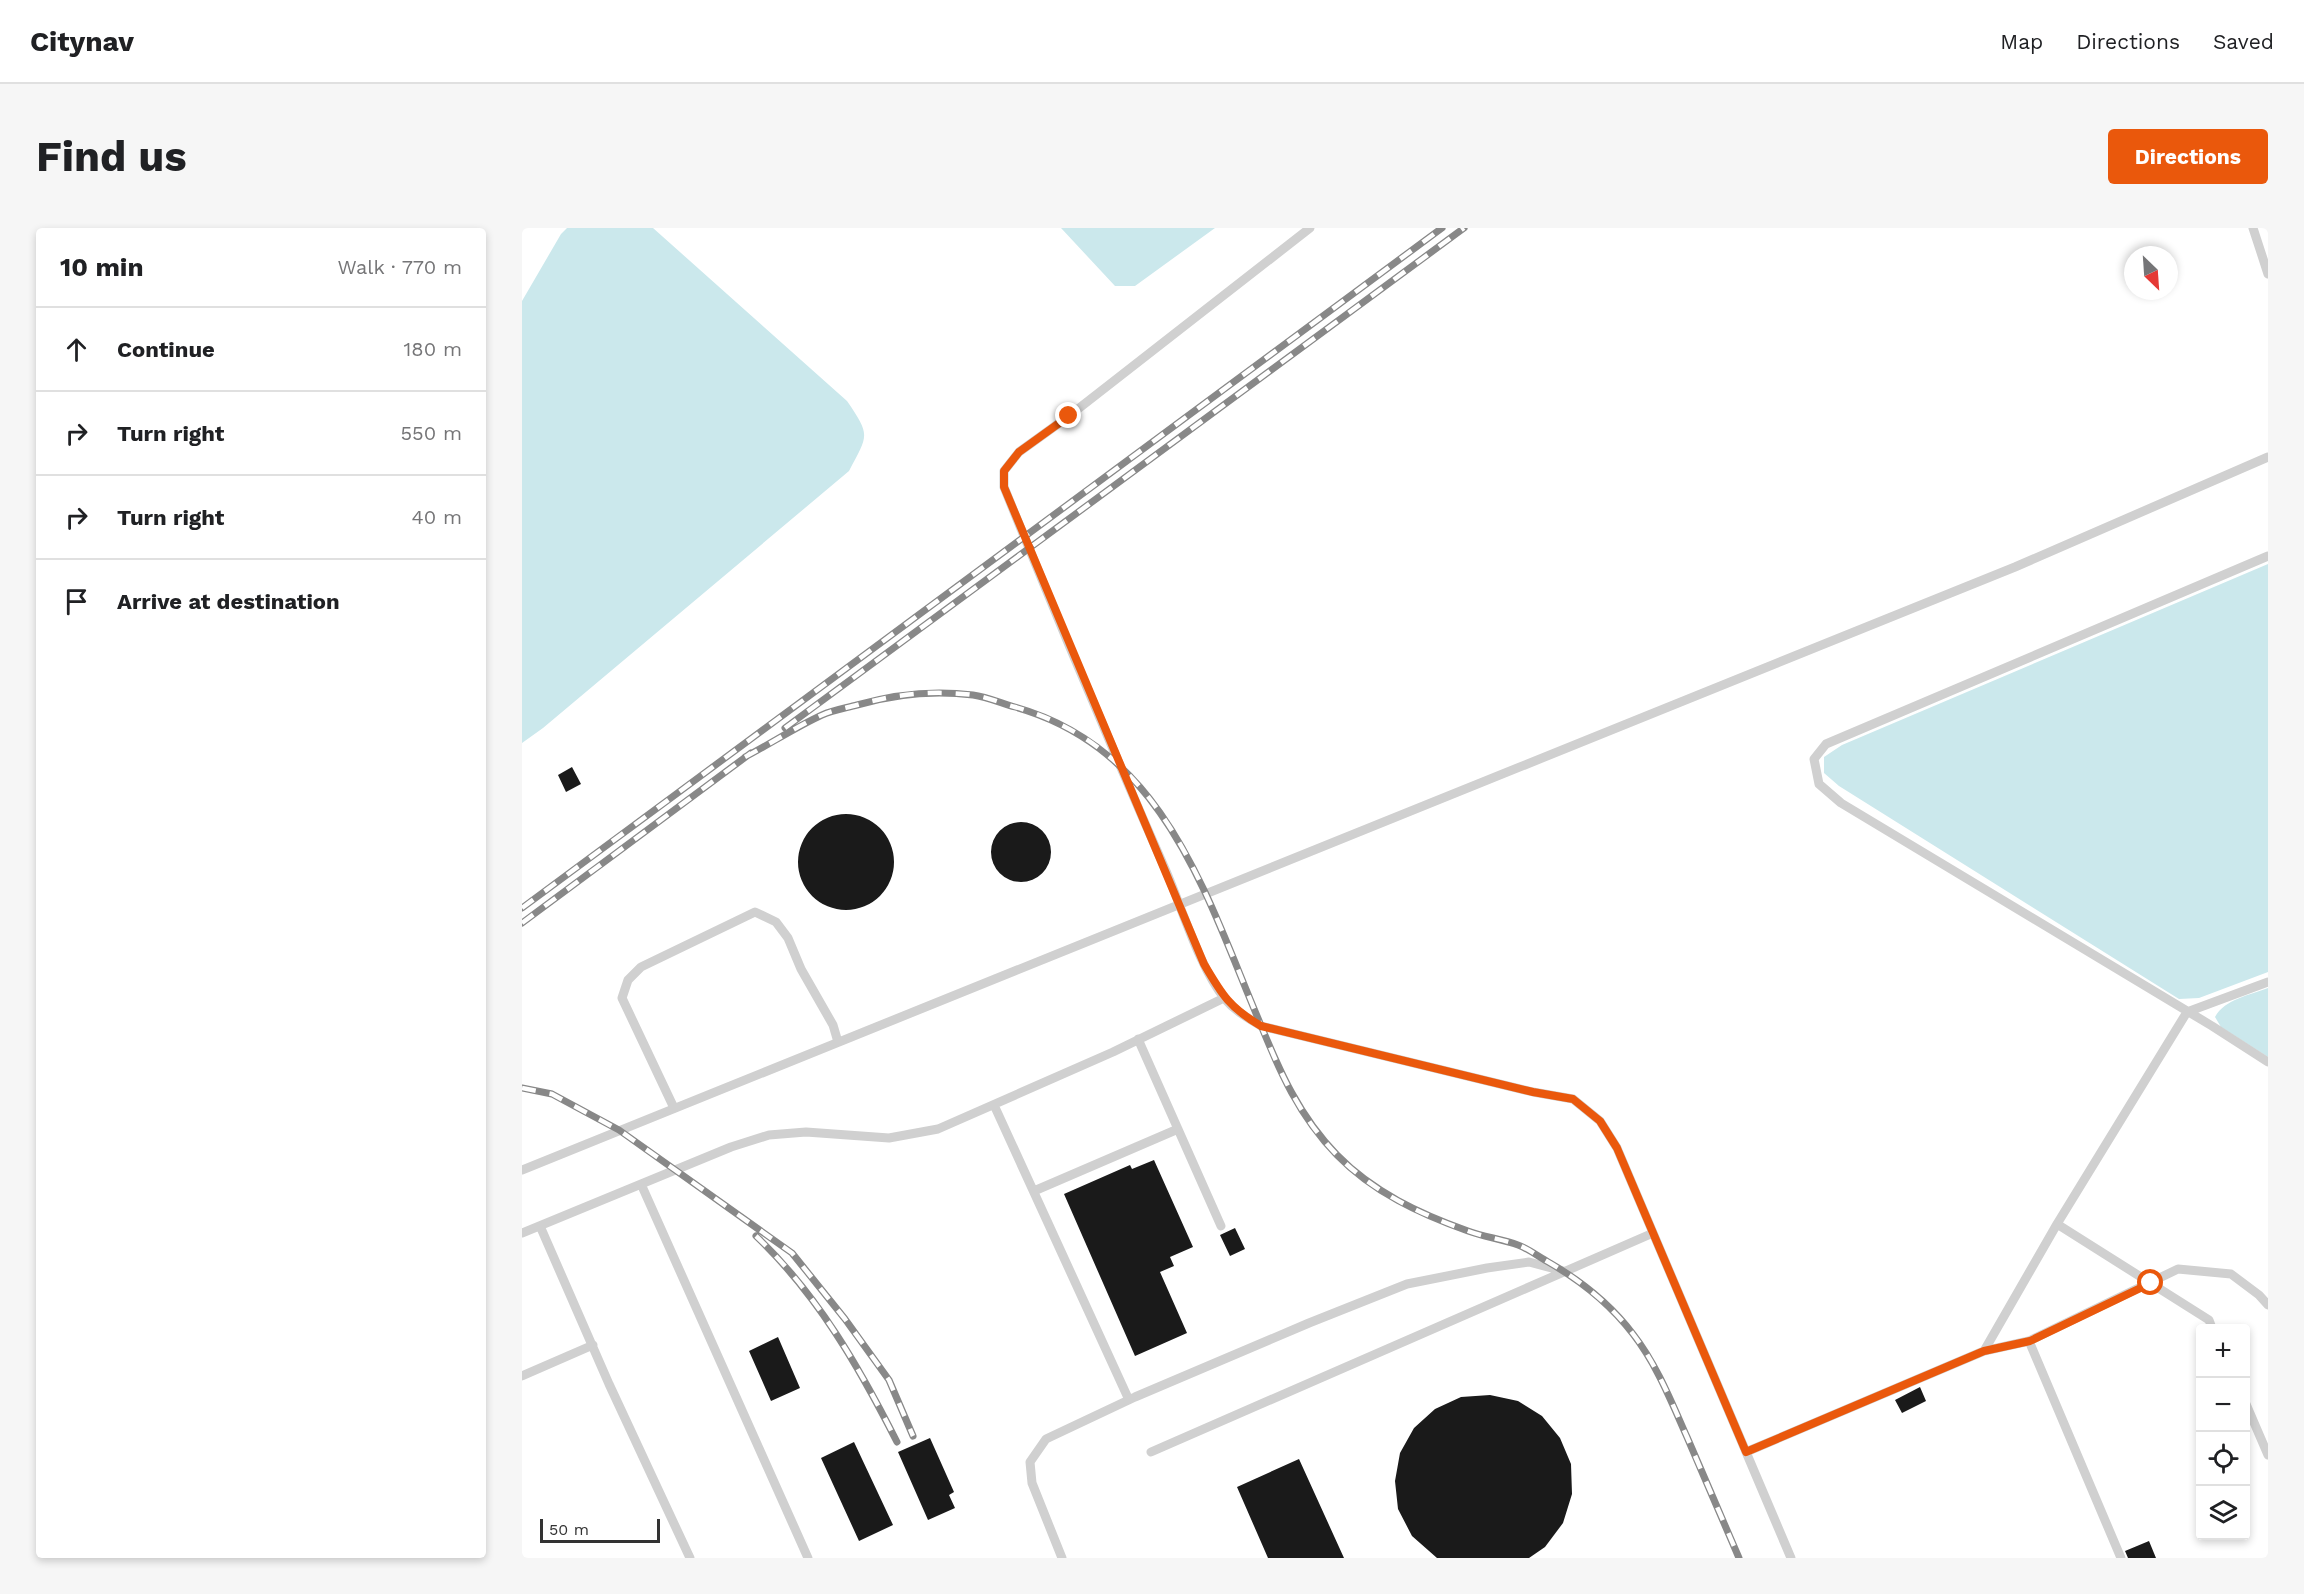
<!DOCTYPE html>
<meta charset="utf-8">
<style>
:root{--surface:#fff;--page:#f6f6f6;--text:#202124;--muted:#757577;--line:#e0e0e0;--accent:#ea580c}
body{margin:0;font-family:"Work Sans",sans-serif;background:var(--page);color:var(--text)}
.controls{position:absolute;right:18px;bottom:18px;display:grid;overflow:hidden;border-radius:6px;box-shadow:0 3px 9px #0003}
.controls button{width:54px;height:54px;display:grid;place-items:center;padding:0;border:0;border-bottom:2px solid var(--line);background:var(--surface);color:var(--text);font:30px sans-serif}
.compass{position:absolute;left:1602px;top:18px;width:54px;height:54px;border-radius:50%;background:var(--surface);box-shadow:0 3px 9px #0003;rotate:155deg}
.scale{position:absolute;left:18px;bottom:15px;width:120px;box-sizing:border-box;padding-left:6px;border:3px solid #333;border-top:0;font-size:16px;line-height:21px;white-space:nowrap;color:#333;-webkit-text-stroke:4px #fff;paint-order:stroke}
.stop{position:absolute;width:18px;height:18px;margin:-14px;border:4px solid #ea580c;border-radius:50%;background:#fff}
.stop.end{background:#ea580c;border-color:#fff;box-shadow:0 2px 6px #0008}
.list{margin:0;padding:0;list-style:none}
h2{display:flex;justify-content:space-between;align-items:center;height:78px;margin:0;padding:0 24px;font-size:26px}
h2 small{font-size:20px;font-weight:400;color:var(--muted)}
.list li{display:grid;grid-template-columns:39px 1fr auto;gap:18px;align-items:center;box-sizing:border-box;height:84px;padding:0 24px;border-top:2px solid var(--line)}
.list b{display:block;font-size:22px;white-space:nowrap}
.list em{font-size:20px;font-style:normal;color:var(--muted)}
.icon{flex:none;width:33px;height:33px;fill:none;stroke:currentColor;stroke-width:2;stroke-linecap:round;stroke-linejoin:round}
.map{position:relative;flex:none;width:1746px;height:1330px;overflow:hidden;border-radius:6px}
header{display:flex;align-items:center;gap:36px;box-sizing:border-box;height:84px;padding:0 30px;background:var(--surface);border-bottom:2px solid var(--line)}
header strong{font-size:28px}
nav{display:flex;gap:33px;margin-inline-start:auto;font-size:21px}
.intro{display:flex;align-items:center;justify-content:space-between;box-sizing:border-box;height:144px;padding:0 36px}
h1{margin:0;font-size:42px}
.button{padding:15px 27px;border-radius:6px;background:var(--accent);color:#fff;font-size:21px;font-weight:700}
main{display:flex;gap:36px;padding:0 36px}
aside{flex:1;background:var(--surface);border-radius:6px;box-shadow:0 3px 9px #0003}
.map>svg:first-child{display:block}
.water{fill:#cbe8ec}
.building{fill:#1a1a1a}
.lines{fill:none;stroke-linecap:round;stroke-linejoin:round}
.lane{stroke:#d0d0d0;stroke-width:9}
.rail-casing{stroke:#888;stroke-width:7}
.rail{stroke:#fff;stroke-width:4.5;stroke-dasharray:14;stroke-linecap:butt}
.route{stroke:#ea580c;stroke-width:8}
</style>
<header>
<strong>Citynav</strong>
<nav><a>Map</a><a>Directions</a><a>Saved</a></nav>
</header>
<div class="intro"><h1>Find us</h1><a class="button">Directions</a></div>
<main>
<aside>
<h2>10 min<small>Walk · 770 m</small></h2>
<ul class="list">
<li><svg class="icon" aria-label="ahead" viewBox="0 0 24 24"><path d="M12 20V5M6 11l6-6 6 6"/></svg><div><b>Continue</b></div><em>180 m</em></li>
<li><svg class="icon" aria-label="right" viewBox="0 0 24 24"><path d="M7 20v-9h11M14 6l5 5-5 5"/></svg><div><b>Turn right</b></div><em>550 m</em></li>
<li><svg class="icon" aria-label="right" viewBox="0 0 24 24"><path d="M7 20v-9h11M14 6l5 5-5 5"/></svg><div><b>Turn right</b></div><em>40 m</em></li>
<li><svg class="icon" aria-label="arrive" viewBox="0 0 24 24"><path d="M6 21V4h12l-3 4 3 4H6"/></svg><div><b>Arrive at destination</b></div></li>
</ul>
</aside>
<div class="map">
<svg width="1746" height="1330" viewBox="0 0 1746 1330">
<rect width="100%" height="100%" fill="#fff"/>
<path class="water" d="M 45,0 L 131,0 L 325,173 C 349,208 346,207 327,243 L 21,500 L 0,515 L 0,73 L 39,6 Z
M 539,0 L 693,0 L 613,58 L 593,58 Z
M 1746,336 L 1746,744 L 1677,770 L 1657,771 L 1317,558 L 1302,545 L 1302,529 L 1320,517 Z
M 1746,760 L 1746,829 L 1699,799 L 1693,789 C 1703,771 1728,767 1746,760 Z"/>
<path class="building" d="M 50,539 L 59,556 L 44,564 L 36,547 Z
M276 634a48 48 0 1 1 96 0a48 48 0 1 1-96 0Z
M469 624a30 30 0 1 1 60 0a30 30 0 1 1-60 0Z
M 632,932 L 671,1019 L 648,1029 L 652,1038 L 638,1044 L 665,1105 L 613,1128 L 542,966 L 608,937 L 610,941 Z
M 713,1000 L 723,1021 L 708,1028 L 698,1007 Z
M 256,1109 L 278,1160 L 249,1173 L 227,1123 Z
M 1398,1159 L 1404,1173 L 1380,1185 L 1373,1172 Z
M 968,1167 L 996,1173 L 1020,1188 L 1038,1210 L 1049,1236 L 1050,1266 L 1041,1295 L 1023,1319 L 1007,1330 L 915,1330 L 890,1308 L 876,1281 L 873,1253 L 878,1225 L 892,1200 L 913,1181 L 939,1169 Z
M 408,1210 L 432,1264 L 427,1267 L 433,1280 L 406,1292 L 376,1224 Z
M 332,1214 L 371,1297 L 337,1313 L 299,1230 Z
M 777,1231 L 822,1330 L 746,1330 L 715,1259 Z
M 1627,1313 L 1634,1330 L 1606,1330 L 1603,1323 Z"/>
<g class="lines">
<path class="lane" d="M 788,0 L 547,188 L 497,224 L 482,243 L 482,259 C 534,388 588,516 644,643 C 660,680 678,741 703,771 C 713,783 726,790 739,798 L 1011,864 L 1051,871 L 1078,893 L 1095,920 L 1269,1330
M 1731,0 L 1746,46
M 1746,328 L 1304,516 L 1292,531 L 1297,556 L 1319,575 L 1690,798 L 1746,834
M 616,811 L 699,998
M 472,877 L 607,1172
M 152,880 L 100,770 L 106,752 L 119,739 L 233,684 L 254,694 L 266,710 L 279,741 L 311,797 L 316,814
M 0,942 L 1493,339 L 1746,229
M 119,956 L 286,1330
M 512,963 L 656,901
M 1535,996 L 1687,1092 L 1690,1100
M 18,998 L 87,1156 L 168,1330
M 0,1005 L 209,919 L 247,907 L 284,904 L 367,910 L 416,901 L 591,824 L 702,770
M 1507,1113 L 1656,1041 L 1709,1046 L 1737,1067 L 1746,1077
M 1462,1123 L 1535,996 L 1665,784 L 1746,754
M 0,1148 L 71,1117
M 1724,1176 L 1746,1227
M 629,1224 L 1131,1005
M 1224,1224 L 1462,1123 L 1507,1113 L 1599,1330
M 540,1330 L 510,1255 L 508,1234 L 524,1211 L 613,1169 L 787,1095 L 885,1056 L 965,1040 L 1007,1034 L 1041,1043"/>
<defs>
<path id="rail" d="M 263,500 L 942,0
M 223,529 C 248,516 274,499 300,487 C 311,482 324,480 335,477 C 373,466 411,462 451,467 C 465,469 479,475 493,479 C 643,521 684,668 738,795 C 758,844 777,888 815,927 C 851,964 898,986 946,1003 C 962,1009 980,1011 996,1017 C 1007,1021 1017,1029 1028,1035 C 1059,1053 1089,1077 1111,1106 C 1135,1137 1149,1173 1165,1209 C 1182,1249 1200,1290 1217,1330
M 0,680 L 920,0
M 0,695 L 229,525
M 0,860 L 30,866 L 97,902 L 270,1025 L 323,1091 L 367,1152 L 391,1208
M 234,1008 C 296,1067 337,1139 375,1214"/>
</defs>
<use href="#rail" class="rail-casing"/>
<use href="#rail" class="rail"/>
</g>
<g class="lines">
<path class="route" d="M 547,188 L 497,224 L 482,243 L 482,259 L 682,736 C 700,767 708,780 739,798 L 1011,864 L 1051,871 L 1078,893 L 1095,920 L 1224,1224 L 1462,1123 L 1508,1113 L 1629,1055"/>
</g>
</svg>
<div class="controls">
<button>+</button>
<button>−</button>
<button><svg class="icon" aria-label="locate" viewBox="0 0 24 24"><circle cx="12" cy="12" r="6"/><path d="M12 2v4M12 18v4M2 12h4M18 12h4"/></svg></button>
<button><svg class="icon" aria-label="layers" viewBox="0 0 24 24"><path d="M12 4l9 5-9 5-9-5zM3 14l9 5 9-5"/></svg></button>
</div>
<svg class="compass" viewBox="-18 -18 36 36"><path d="M0-13l5 13h-10z" fill="#e53935"/><path d="M0 13l5-13h-10z" fill="#757577"/></svg>
<div class="scale">50 m</div>
<div class="stop" style="left:1629px;top:1055px"></div>
<div class="stop end" style="left:547px;top:188px"></div>
</div>
</main>
